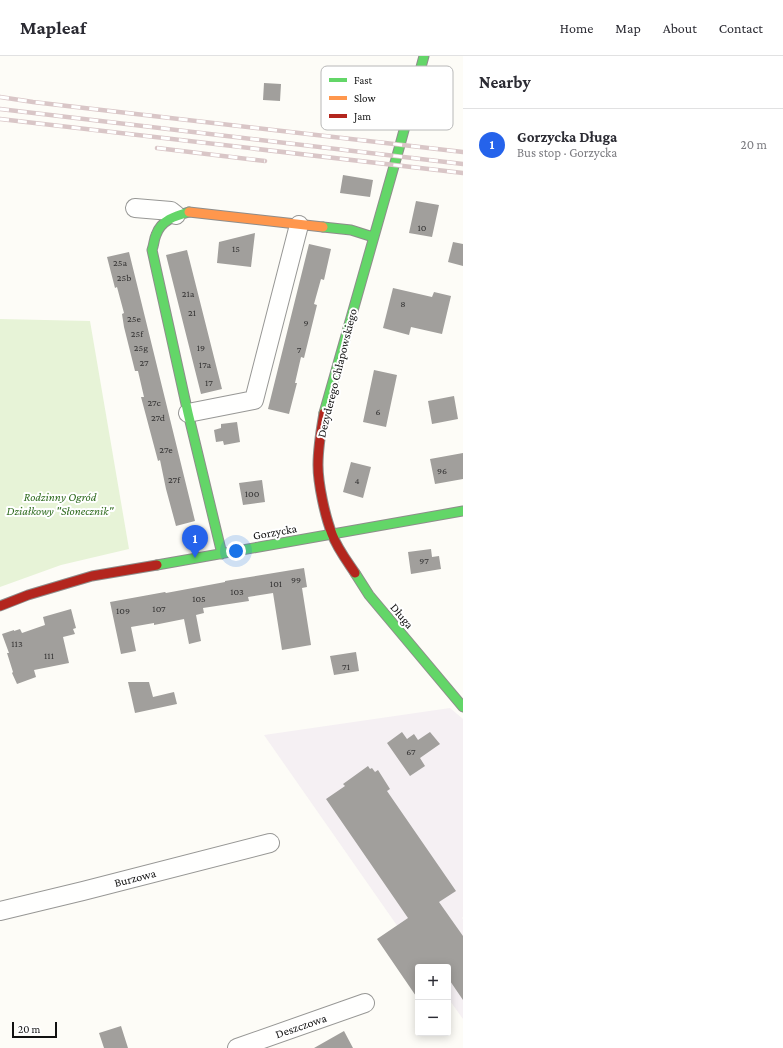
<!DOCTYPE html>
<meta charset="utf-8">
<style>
:root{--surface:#fff;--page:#f7f7f7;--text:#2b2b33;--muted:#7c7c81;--line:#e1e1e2;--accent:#2563eb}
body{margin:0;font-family:"Crimson Pro",serif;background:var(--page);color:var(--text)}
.controls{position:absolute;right:12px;bottom:12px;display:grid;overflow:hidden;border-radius:4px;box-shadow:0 2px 10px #0003}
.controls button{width:36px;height:36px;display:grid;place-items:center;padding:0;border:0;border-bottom:1px solid var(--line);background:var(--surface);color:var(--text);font:20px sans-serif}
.scale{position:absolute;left:12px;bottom:10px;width:45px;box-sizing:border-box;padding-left:4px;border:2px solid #111;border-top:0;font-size:11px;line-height:14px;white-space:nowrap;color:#111;-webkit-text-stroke:3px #fff;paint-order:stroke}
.you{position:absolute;left:236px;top:495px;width:14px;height:14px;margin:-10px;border:3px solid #fff;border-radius:50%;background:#1a73e8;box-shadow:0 0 0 6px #1a73e833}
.badge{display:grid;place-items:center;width:26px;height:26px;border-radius:50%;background:var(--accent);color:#fff;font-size:13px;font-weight:700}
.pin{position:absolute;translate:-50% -33px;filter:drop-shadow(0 1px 2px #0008)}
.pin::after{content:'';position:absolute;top:21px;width:14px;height:12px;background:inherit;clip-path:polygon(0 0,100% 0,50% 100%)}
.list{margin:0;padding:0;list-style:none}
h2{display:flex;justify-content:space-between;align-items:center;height:52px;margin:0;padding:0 16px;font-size:17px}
h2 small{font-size:13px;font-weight:400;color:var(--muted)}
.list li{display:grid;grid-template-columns:26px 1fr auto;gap:12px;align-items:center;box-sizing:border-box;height:72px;padding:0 16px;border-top:1px solid var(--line)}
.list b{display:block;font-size:15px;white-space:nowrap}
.list p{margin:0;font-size:13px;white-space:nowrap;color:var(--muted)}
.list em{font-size:13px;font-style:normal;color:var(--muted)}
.map{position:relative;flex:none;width:463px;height:992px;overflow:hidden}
header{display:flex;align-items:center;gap:24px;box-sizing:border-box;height:56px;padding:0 20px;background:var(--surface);border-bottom:1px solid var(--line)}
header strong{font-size:19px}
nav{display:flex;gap:22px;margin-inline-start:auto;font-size:14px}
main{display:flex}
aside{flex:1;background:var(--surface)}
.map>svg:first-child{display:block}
.industrial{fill:#f5f0f3}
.green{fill:#e7f3d7}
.building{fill:#a19f9c}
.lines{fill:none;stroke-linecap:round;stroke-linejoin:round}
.street-casing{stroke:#979795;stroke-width:20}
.fast-casing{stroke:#8e8d8b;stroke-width:11}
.slow-casing{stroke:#8e8d8b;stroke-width:11}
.jam-casing{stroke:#8e8d8b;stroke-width:11}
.street{stroke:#fffffe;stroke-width:18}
.fast{stroke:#63d668;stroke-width:9}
.slow{stroke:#ff974d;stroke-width:9}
.jam{stroke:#b3261e;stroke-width:9}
.rail-casing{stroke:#d9c6c7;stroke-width:4.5}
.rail{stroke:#fff;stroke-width:3;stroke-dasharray:9;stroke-linecap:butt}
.labels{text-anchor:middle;stroke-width:4;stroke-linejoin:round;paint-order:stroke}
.number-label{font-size:10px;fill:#353434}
.street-label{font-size:12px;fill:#111;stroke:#fff}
.park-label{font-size:12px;font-style:italic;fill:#2f6b1f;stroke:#fff}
.key{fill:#fff;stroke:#b8b8b8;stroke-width:1}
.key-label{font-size:11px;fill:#111}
</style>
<header>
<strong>Mapleaf</strong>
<nav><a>Home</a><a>Map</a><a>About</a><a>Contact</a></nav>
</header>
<main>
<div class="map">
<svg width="463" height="992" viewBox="0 0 463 992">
<rect width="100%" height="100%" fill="#fdfcf7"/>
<path class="industrial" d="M 450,652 L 463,663 L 463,861 L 462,862 L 463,863 L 463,963 L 448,942 L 448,911 L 426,911 L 264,679 Z"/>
<path class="green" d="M 0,263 L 90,265 L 129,493 L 61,509 L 0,531 Z"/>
<path class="building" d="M 264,27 L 281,28 L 280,45 L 263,44 Z
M 343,119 L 373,124 L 370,141 L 340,137 Z
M 416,145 L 439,149 L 432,181 L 409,177 Z
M 255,177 L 251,211 L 217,207 L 219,186 Z
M 453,186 L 463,188 L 463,210 L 448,206 Z
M 309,188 L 331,193 L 324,224 L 321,223 L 314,248 L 317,249 L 304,302 L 301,301 L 295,327 L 297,327 L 289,358 L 268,353 Z
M 187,194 L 222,333 L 201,338 L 166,199 Z
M 129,196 L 195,465 L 176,470 L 166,433 L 160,404 L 158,405 L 145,356 L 141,341 L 144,341 L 138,315 L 135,315 L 124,271 L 122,258 L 124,257 L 117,231 L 115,232 L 107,201 Z
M 393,232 L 432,241 L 434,236 L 451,240 L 442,278 L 411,271 L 409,279 L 383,272 Z
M 374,314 L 397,319 L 386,371 L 363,366 Z
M 454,340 L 458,363 L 432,368 L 428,345 Z
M 237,366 L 240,386 L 224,389 L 223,385 L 216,386 L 214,374 L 221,372 L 221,368 Z
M 463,397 L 463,423 L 435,428 L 430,403 Z
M 351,406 L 371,411 L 363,442 L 343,436 Z
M 262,424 L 265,446 L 243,449 L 239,427 Z
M 431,493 L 432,501 L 439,500 L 441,513 L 411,518 L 408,496 Z
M 304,512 L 307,531 L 302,532 L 311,589 L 282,594 L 273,537 L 248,541 L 249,545 L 203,552 L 204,557 L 196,559 L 201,585 L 189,588 L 184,563 L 154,569 L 154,567 L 131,571 L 136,595 L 121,598 L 110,546 L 165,536 L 166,537 L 225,526 L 225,525 Z
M 71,553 L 76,572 L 73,573 L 75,578 L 63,581 L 69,607 L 34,614 L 36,621 L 17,628 L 12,617 L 13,616 L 7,597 L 9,597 L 2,578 L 14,574 L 14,575 L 20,573 L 22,577 L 45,569 L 43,561 Z
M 356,596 L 359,615 L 334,619 L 330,600 Z
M 128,626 L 149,626 L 153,641 L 174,636 L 177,648 L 135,657 Z
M 402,676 L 407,683 L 414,678 L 418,684 L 430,676 L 440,688 L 420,702 L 425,710 L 410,720 L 387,687 Z
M 368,710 L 370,713 L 372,712 L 375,716 L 378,714 L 390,733 L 387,735 L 456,835 L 439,846 L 463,880 L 463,944 L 448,922 L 448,911 L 418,911 L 418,943 L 377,883 L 408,862 L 326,743 L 345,730 L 343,728 Z
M 121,970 L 128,992 L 104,992 L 99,977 Z
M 344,975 L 353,992 L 314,992 Z"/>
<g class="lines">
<defs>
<path id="street" d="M 135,152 L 171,155 L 176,159
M 188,357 L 254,344 L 299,169
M 0,855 L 83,835 L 270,787
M 237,992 L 365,947"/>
<path id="fast" d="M 189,156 C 175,160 161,164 156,179 C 154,183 154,189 152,194 L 188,357 L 222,498
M 323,171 L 351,174 L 373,181
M 324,357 L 400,89 L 424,0
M 157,509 L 463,455
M 355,517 L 369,539 L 463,651"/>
<path id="slow" d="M 189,156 L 323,171"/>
<path id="jam" d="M 324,357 C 321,374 318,391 318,409 C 318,428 325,460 332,478 C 337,492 347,505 355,517
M 0,550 L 28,539 L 92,520 L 157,509"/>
</defs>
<use href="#street" class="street-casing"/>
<use href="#fast" class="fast-casing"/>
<use href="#slow" class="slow-casing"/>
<use href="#jam" class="jam-casing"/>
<use href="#street" class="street"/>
<use href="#fast" class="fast"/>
<use href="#slow" class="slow"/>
<use href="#jam" class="jam"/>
<defs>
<path id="rail" d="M 0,41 L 33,46 L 463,96
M 0,53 L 463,108
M 0,63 L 463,117
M 157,92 L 265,105"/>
</defs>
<use href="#rail" class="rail-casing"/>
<use href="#rail" class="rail"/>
</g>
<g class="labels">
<g class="number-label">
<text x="422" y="175">10</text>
<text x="236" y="196">15</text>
<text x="120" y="210">25a</text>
<text x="124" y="225">25b</text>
<text x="188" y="241">21a</text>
<text x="403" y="251">8</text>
<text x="192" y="260">21</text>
<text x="134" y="266">25e</text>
<text x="306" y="270">9</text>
<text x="137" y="281">25f</text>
<text x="141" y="295">25g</text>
<text x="201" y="295">19</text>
<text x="299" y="297">7</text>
<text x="144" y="310">27</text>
<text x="205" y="312">17a</text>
<text x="209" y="330">17</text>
<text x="154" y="350">27c</text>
<text x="378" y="359">6</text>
<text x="158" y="365">27d</text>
<text x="166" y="397">27e</text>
<text x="442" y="418">96</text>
<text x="174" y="427">27f</text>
<text x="357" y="428">4</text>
<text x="252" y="441">100</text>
<text x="424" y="508">97</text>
<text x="296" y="527">99</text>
<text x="276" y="531">101</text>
<text x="237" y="539">103</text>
<text x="199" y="546">105</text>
<text x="159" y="556">107</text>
<text x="123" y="558">109</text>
<text x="17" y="591">113</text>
<text x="49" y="603">111</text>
<text x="346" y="614">71</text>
<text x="411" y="699">67</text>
</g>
<g class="street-label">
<text transform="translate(337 317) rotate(-76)" y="4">Dezyderego Chłapowskiego</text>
<text transform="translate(275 476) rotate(-10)" y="4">Gorzycka</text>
<text transform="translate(402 560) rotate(50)" y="4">Długa</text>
<text transform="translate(135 822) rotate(-14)" y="4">Burzowa</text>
<text transform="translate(301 970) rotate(-19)" y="4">Deszczowa</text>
</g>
<g class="park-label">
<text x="60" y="445">Rodzinny Ogród<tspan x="60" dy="14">Działkowy "Słonecznik"</tspan></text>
</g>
</g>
<rect x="321" y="10" width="132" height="64" rx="6" class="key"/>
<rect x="329" y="22" width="18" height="4" fill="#63d668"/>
<rect x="329" y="40" width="18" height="4" fill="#ff974d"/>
<rect x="329" y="58" width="18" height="4" fill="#b3261e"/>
<g class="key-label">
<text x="354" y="28">Fast</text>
<text x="354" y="46">Slow</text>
<text x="354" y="64">Jam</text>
</g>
</svg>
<div class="controls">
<button>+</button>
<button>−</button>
</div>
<div class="scale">20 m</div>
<div class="you"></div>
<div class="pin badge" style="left:195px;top:502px">1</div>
</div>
<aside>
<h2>Nearby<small></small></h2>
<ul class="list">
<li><span class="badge">1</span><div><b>Gorzycka Długa</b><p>Bus stop · Gorzycka</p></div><em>20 m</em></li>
</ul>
</aside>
</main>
